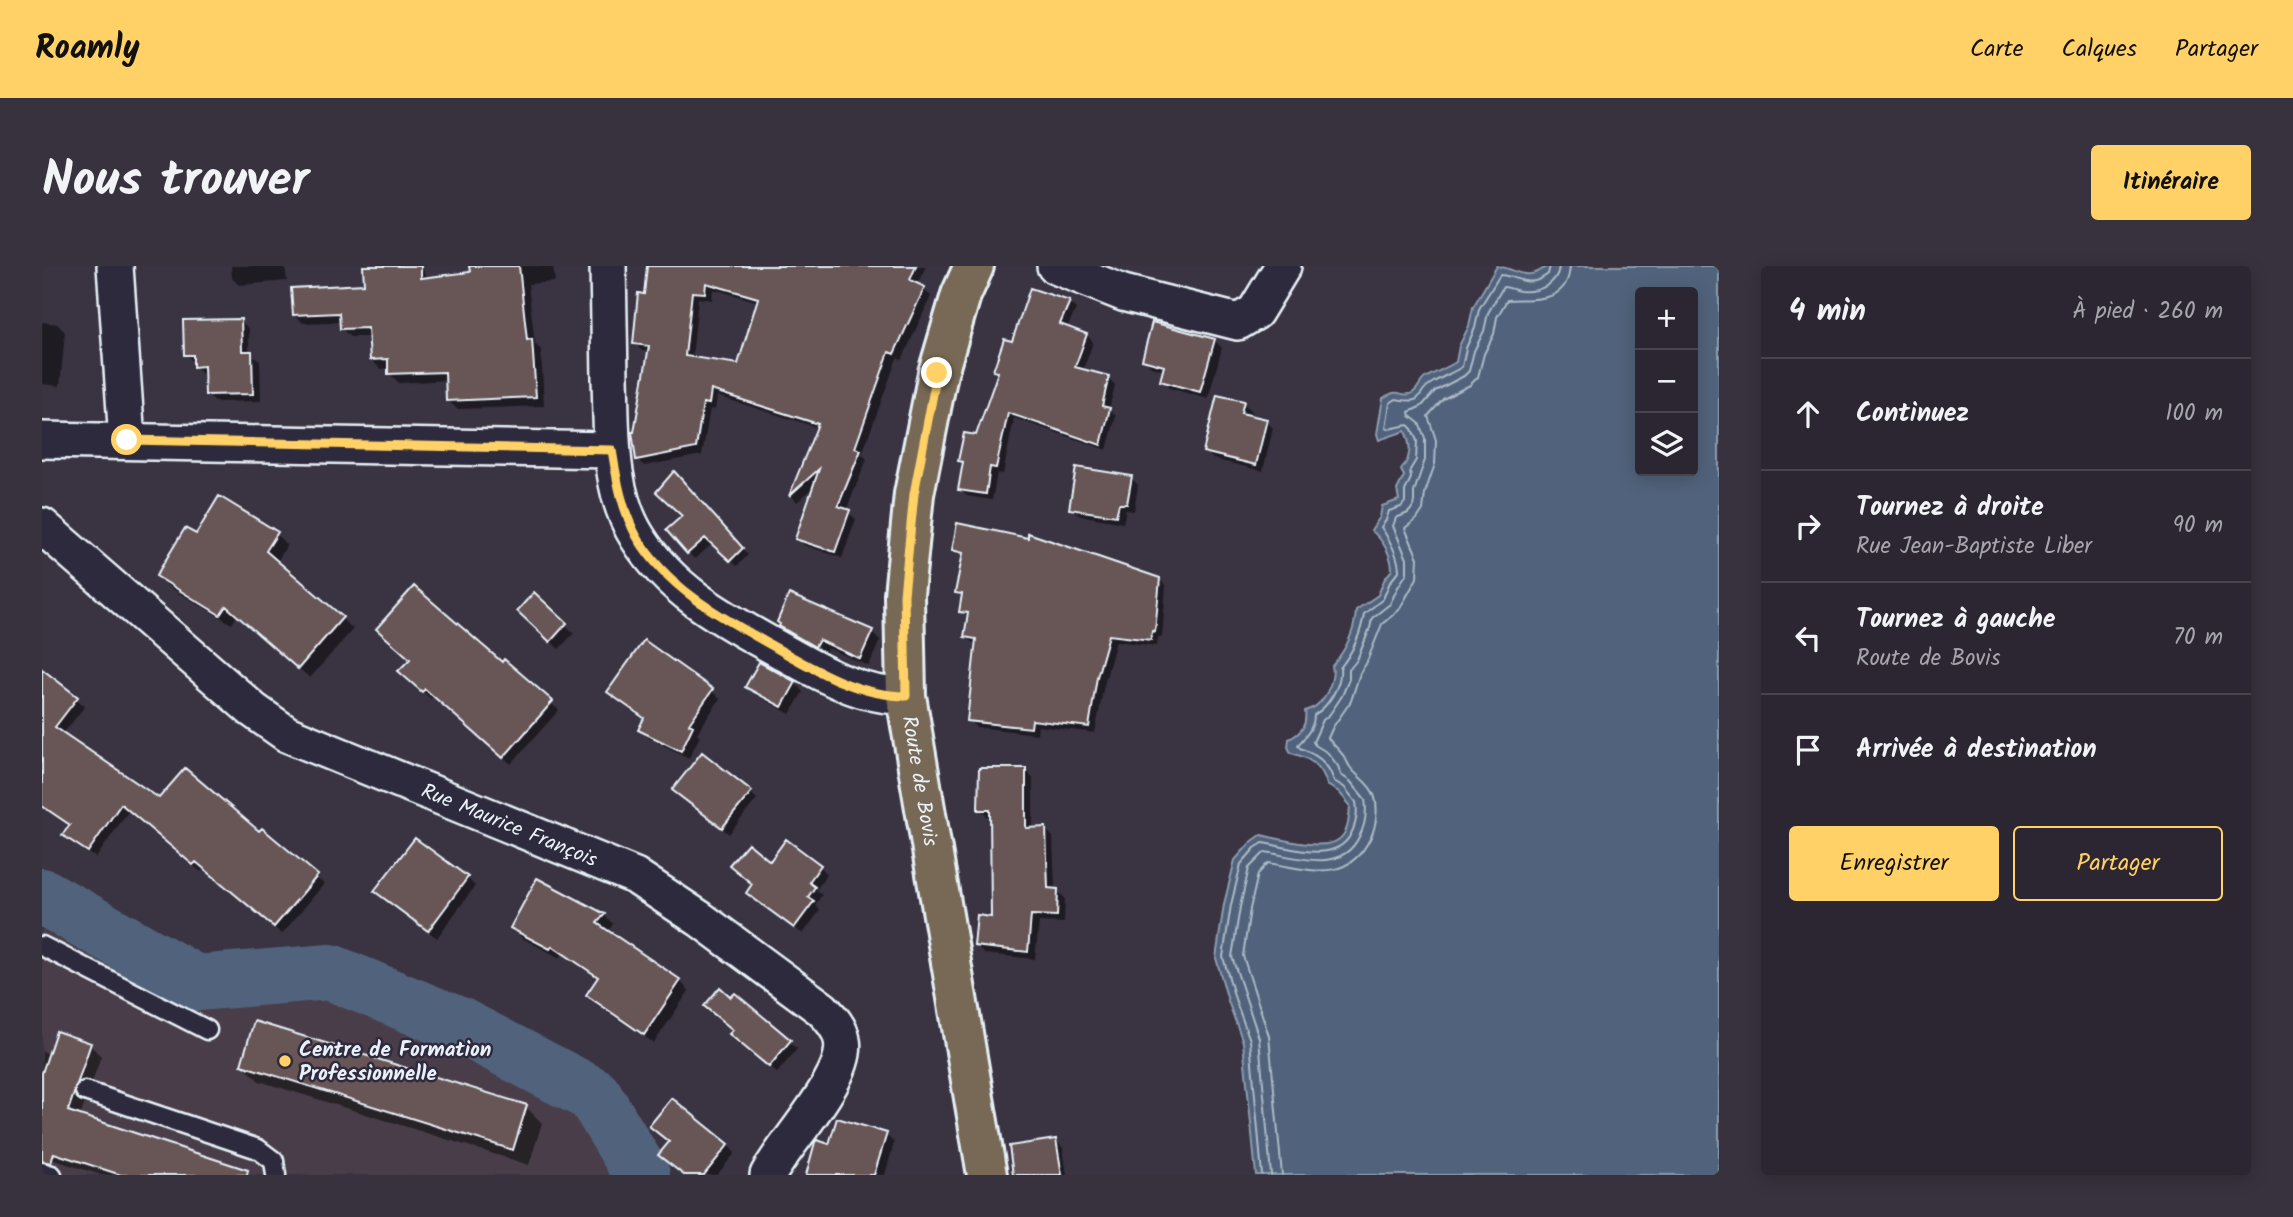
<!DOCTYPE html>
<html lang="fr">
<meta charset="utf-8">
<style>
:root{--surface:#2c2632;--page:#38323e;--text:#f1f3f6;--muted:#a6a5ac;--line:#48434d;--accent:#ffd166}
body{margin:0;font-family:Kalam,sans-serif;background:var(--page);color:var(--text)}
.controls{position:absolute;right:21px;top:21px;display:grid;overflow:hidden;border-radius:7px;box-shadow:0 4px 18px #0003}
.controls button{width:63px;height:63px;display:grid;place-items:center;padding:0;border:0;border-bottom:2px solid var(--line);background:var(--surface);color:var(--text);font:35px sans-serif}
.stop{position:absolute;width:21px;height:21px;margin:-16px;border:5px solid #ffd166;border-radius:50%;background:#fff}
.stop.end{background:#ffd166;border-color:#fff;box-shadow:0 2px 7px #0008}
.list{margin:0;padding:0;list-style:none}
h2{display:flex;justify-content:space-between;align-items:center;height:91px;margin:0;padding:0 28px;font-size:30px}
h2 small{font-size:23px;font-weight:400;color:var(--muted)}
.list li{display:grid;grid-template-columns:46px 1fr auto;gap:21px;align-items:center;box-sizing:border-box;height:112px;padding:0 28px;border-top:2px solid var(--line)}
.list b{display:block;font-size:26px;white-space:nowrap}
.list p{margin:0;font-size:23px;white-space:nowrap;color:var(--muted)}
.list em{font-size:23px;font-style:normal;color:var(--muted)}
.actions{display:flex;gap:14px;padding:21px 28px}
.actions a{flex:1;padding:16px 0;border:2px solid var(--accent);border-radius:7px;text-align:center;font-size:24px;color:var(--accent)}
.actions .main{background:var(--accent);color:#111}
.icon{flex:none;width:38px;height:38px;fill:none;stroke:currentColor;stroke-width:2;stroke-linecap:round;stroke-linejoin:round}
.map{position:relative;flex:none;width:1677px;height:909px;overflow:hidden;border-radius:7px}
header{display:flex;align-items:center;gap:42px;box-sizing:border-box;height:98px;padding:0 35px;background:var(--accent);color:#111}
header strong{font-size:33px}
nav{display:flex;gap:38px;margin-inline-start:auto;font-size:24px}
.intro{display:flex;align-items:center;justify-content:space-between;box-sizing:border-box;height:168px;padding:0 42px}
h1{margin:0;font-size:49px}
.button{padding:18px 32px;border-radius:7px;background:var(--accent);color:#111;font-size:24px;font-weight:700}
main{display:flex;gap:42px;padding:0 42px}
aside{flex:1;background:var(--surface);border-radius:7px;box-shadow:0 4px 18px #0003}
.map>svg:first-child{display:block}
.built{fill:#483e48}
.water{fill:#51647c;stroke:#8d9cae;stroke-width:2;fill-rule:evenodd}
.shadow{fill:#0007;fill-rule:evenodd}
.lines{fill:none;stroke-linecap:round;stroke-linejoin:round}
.shore{stroke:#acb9c6;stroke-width:2}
.river{stroke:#51647c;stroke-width:56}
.building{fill:#685756;stroke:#e8f1f8;stroke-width:2;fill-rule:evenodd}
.service-casing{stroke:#e8f1f8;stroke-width:23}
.minor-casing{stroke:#e8f1f8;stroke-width:40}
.primary-casing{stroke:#e8f1f8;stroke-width:44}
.service{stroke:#2f2a3d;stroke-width:18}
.minor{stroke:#2f2a3d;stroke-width:35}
.primary{stroke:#776954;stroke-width:38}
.route{stroke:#ffd166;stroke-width:9}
.poi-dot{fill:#ffd166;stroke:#2f2a3d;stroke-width:2.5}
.labels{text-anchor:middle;stroke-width:5;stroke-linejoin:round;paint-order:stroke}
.street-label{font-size:21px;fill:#e8f1f8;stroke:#2f2a3d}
.poi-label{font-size:21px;font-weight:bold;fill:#e8f1f8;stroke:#2f2a3d;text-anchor:start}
</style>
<header>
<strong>Roamly</strong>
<nav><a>Carte</a><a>Calques</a><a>Partager</a></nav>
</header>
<div class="intro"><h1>Nous trouver</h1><a class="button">Itinéraire</a></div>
<main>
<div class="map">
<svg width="1677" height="909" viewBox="0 0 1677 909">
<rect width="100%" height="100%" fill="#3a3342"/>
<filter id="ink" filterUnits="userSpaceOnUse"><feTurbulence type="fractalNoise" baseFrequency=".0143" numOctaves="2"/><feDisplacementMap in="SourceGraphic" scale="14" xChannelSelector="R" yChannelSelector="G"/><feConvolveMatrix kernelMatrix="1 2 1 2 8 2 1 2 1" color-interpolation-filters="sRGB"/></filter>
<g filter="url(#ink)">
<path class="built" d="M 0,630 L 154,717 L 288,706 L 419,760 L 552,829 L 600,909 L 0,909 Z"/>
<path class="water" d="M 1455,0 C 1476,3 1484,17 1505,0 L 1677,0 L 1677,909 L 1214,909 L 1201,776 L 1186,735 L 1174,692 L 1182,638 L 1193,594 L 1208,577 L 1219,569 C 1237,573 1281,585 1296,574 C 1307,567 1307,551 1308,539 L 1297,526 L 1285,519 C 1281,500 1268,492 1249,487 L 1246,481 L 1247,473 C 1260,467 1265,459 1263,445 C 1267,443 1272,442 1275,439 C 1285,431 1293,412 1290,400 C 1303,385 1313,365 1314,344 L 1336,329 L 1343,312 L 1350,304 C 1350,289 1340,273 1329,264 L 1338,251 L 1340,240 L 1357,234 L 1355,224 L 1362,210 L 1359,204 C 1369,191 1370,181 1363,165 L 1337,174 L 1335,168 L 1341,132 C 1359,121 1357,131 1368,128 C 1376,126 1377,116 1383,112 C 1393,106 1405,102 1414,96 L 1417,80 L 1427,60 L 1431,41 ZM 1598,26 L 1651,26 L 1651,205 L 1598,205 Z"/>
<path class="shadow" d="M 189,0 L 243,0 L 245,15 L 197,19 L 190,12 Z
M 323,0 L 378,0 L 387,13 L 430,7 L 429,0 L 511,0 L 513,16 L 486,18 L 493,78 L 499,84 L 502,140 L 415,143 L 406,134 L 405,114 L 357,117 L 348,108 L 348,102 L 339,103 L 329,94 L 328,71 L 308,71 L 299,62 L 299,56 L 261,57 L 252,48 L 324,20 Z
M 607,0 L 884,0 L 875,19 L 889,30 L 860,94 L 855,92 L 820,188 L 825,193 L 804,245 L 814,253 L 800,292 L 762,279 L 755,272 L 774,219 L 755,236 L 749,229 L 777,162 L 675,130 L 673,144 L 668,143 L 660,189 L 602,200 L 595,193 L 593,167 L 608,85 L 600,85 L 593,77 L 604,30 ZM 671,23 L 717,36 L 697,100 L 650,93 L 656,32 L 670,34 Z
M 989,24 L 1027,37 L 1034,43 L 1025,62 L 1045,69 L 1051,76 L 1041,105 L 1066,112 L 1073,119 L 1067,143 L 1074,150 L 1065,184 L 972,152 L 961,208 L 955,207 L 950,234 L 925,230 L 918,223 L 922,198 L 918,194 L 935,171 L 957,108 L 953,104 L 971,77 Z
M 198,54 L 207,63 L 207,87 L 218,95 L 219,135 L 173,136 L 164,128 L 164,108 L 161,109 L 153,100 L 153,98 L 144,88 Z
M 0,56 L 15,58 L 23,66 L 18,120 L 0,118 Z
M 1172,74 L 1180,82 L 1166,133 L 1127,122 L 1120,114 L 1122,104 L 1109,101 L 1102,93 Z
M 1201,137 L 1209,144 L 1207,151 L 1224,155 L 1231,162 L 1221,205 L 1171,193 L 1163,185 Z
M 1089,212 L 1096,219 L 1092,245 L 1084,244 L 1081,257 L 1037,249 L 1029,242 Z
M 638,214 L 706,289 L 695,300 L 671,277 L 653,293 L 646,287 Z
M 234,268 L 245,279 L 235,296 L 311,363 L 268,412 L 195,349 L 190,358 L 127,321 L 116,310 L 154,271 Z
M 911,284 L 1117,313 L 1124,320 L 1120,371 L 1116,371 L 1115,380 L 1074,375 L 1062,419 L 1053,467 L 996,460 L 995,468 L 934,461 L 927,454 L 935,378 L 931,377 L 924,370 L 926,352 L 919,345 L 921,332 L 915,327 L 922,291 Z
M 492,329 L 532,367 L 517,383 L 477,345 Z
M 739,360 L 830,366 L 838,374 L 827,400 L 786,382 L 782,388 L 747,368 Z
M 603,377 L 670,425 L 678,433 L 655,467 L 658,470 L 647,492 L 607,472 L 598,464 L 604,453 L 568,426 Z
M 460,399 L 517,444 L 469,498 L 392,430 L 389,433 L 367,413 Z
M 0,405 L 43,440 L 21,468 L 117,534 L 217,567 L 282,618 L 240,668 L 162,602 L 159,606 L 87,544 L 54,592 L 23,569 L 29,560 L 8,544 L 0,488 Z
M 753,417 L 761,426 L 748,448 L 714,429 L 705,421 Z
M 983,504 L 991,512 L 991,563 L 1003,563 L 1011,571 L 1013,624 L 1023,632 L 1022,657 L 997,656 L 993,693 L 942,688 L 934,680 L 951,653 L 950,551 L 946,551 L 938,543 Z
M 708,526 L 715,533 L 687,568 L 640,530 Z
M 778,600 L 785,608 L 774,624 L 780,629 L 773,639 L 778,644 L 761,668 L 714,634 Z
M 425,612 L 433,620 L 395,672 L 334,625 Z
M 562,649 L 571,658 L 565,666 L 638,715 L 647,725 L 612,777 L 555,739 L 546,729 L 557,713 L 520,688 L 518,692 L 480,672 L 470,662 Z
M 693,729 L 755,783 L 735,807 L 697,776 L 690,733 Z
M 48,779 L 59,790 L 38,851 L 180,909 L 59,909 L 0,890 L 0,785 L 8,788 Z
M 201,799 L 484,841 L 500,857 L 487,899 L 217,815 Z
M 844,869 L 852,877 L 843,909 L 766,909 L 788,880 Z
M 1014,875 L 1021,882 L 1025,909 L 973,909 Z
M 686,879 L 693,887 L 675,909 L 642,909 Z"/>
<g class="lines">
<path class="shore" d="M 1220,909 L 1208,774 L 1193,733 L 1181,691 L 1189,639 L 1199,598 L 1213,582 L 1221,577 C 1247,581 1293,599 1309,568 C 1314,558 1316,547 1314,536 L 1302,521 L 1292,515 C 1286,496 1275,489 1258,482 L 1256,479 C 1264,470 1272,462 1272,449 C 1286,441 1300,419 1298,402 C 1310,387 1319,367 1322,348 L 1341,333 L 1348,316 L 1357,305 C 1357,290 1347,273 1339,261 L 1344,254 L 1347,245 L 1359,241 L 1363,236 L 1363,225 L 1369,212 L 1368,204 L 1374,194 L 1375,175 L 1370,163 L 1366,159 L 1347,163 L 1344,162 L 1348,137 L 1354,133 C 1385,139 1372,127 1390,117 C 1400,111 1410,107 1420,101 L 1424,82 L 1433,62 L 1437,43 L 1458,9 C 1476,10 1487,24 1506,8 L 1508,0
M 1229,909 L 1217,772 L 1190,691 L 1198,641 L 1207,602 L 1223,586 C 1255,591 1299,608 1317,571 C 1323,560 1325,546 1323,533 L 1308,515 L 1299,509 L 1296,500 L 1286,487 L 1273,479 L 1271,476 L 1281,454 L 1288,448 L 1300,430 L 1307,413 L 1307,404 L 1315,394 L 1328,362 L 1330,352 L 1348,338 L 1356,321 L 1365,307 L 1365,293 L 1351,260 L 1354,252 L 1366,247 L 1372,240 L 1372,226 L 1383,194 L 1383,172 L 1377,157 L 1368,150 L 1367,146 L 1380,140 L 1393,125 L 1422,110 L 1427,105 L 1432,85 L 1442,65 L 1446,47 L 1461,21 C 1467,21 1471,24 1478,25 C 1495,27 1516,19 1517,0
M 1240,909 L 1227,770 L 1201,690 L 1208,643 L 1216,608 L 1226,597 C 1269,604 1306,618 1329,571 C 1334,560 1337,541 1332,529 C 1328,517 1315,511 1308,501 C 1306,498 1305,495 1303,492 C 1298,484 1290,478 1286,472 L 1291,461 L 1309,435 L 1318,407 L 1324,398 L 1340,358 L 1357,344 L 1375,312 L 1376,292 L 1363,262 L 1375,253 L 1381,244 L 1383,227 L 1393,198 L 1394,174 L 1386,150 L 1401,133 L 1428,119 L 1436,111 L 1442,88 L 1452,68 L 1455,51 L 1465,34 C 1491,32 1526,39 1528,0"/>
<path class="river" d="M 0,630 L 154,717 L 288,706 L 419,760 L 552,829 L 600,909"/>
</g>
<path class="building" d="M 321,0 L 379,0 L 379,12 L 428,6 L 427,0 L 477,0 L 485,74 L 490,73 L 494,131 L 404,135 L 403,106 L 346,108 L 346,93 L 328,94 L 326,62 L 298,63 L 297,47 L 251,49 L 249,22 L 322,18 Z
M 605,0 L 874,0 L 868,14 L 883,21 L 852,88 L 847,86 L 813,182 L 819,184 L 796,240 L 808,244 L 793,286 L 753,273 L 777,203 L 747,230 L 776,158 L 669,124 L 667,138 L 661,137 L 654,182 L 594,194 L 590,166 L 592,166 L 607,80 L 591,78 L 596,27 L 602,28 ZM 664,17 L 716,32 L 696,98 L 643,90 L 650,26 L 663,27 Z
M 988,22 L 1028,35 L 1018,58 L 1045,68 L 1033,101 L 1067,110 L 1060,140 L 1068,142 L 1059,179 L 966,147 L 954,202 L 948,201 L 944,228 L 916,224 L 921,196 L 916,195 L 922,167 L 934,169 L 956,106 L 951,105 L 962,73 L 970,75 Z
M 199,53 L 200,85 L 210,85 L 211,128 L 163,129 L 162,100 L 151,101 L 151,89 L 142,89 L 141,54 Z
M 1110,56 L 1173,73 L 1158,126 L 1118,115 L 1122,100 L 1100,94 Z
M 1175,129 L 1202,135 L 1199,147 L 1225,153 L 1214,199 L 1161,186 Z
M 1034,201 L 1090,210 L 1085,238 L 1077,238 L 1074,250 L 1027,243 Z
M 632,205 L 701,282 L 688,295 L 663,272 L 645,288 L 624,264 L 640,250 L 614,226 Z
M 177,230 L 236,266 L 224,285 L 301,351 L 256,403 L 184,340 L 178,349 L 114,310 L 143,262 L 154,268 Z
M 915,257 L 986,272 L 986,267 L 1118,312 L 1113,366 L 1110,365 L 1109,374 L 1067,369 L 1055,411 L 1047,461 L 990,454 L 989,462 L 925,455 L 934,373 L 922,371 L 926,347 L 917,346 L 920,328 L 913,327 L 921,287 L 910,284 Z
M 372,320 L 460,396 L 462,393 L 511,435 L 461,492 L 383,423 L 380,426 L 356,405 L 368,393 L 334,363 Z
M 492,326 L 525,357 L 508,376 L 475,345 Z
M 747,328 L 831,364 L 818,393 L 777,374 L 773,381 L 737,360 L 738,358 L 735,356 Z
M 602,374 L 671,423 L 647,458 L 651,460 L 639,485 L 596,464 L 602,452 L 565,426 Z
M 717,396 L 754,416 L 740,441 L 703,421 Z
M 0,403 L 36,431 L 13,461 L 117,532 L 143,502 L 217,565 L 220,562 L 276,609 L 232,661 L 154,596 L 151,599 L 79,538 L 46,586 L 20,569 L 28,559 L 0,540 Z
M 660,486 L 710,525 L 680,562 L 630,524 Z
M 937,502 L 984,502 L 984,562 L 1004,561 L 1006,622 L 1016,623 L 1015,650 L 989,649 L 986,686 L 932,680 L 935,649 L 949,651 L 948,544 L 936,544 Z
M 373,572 L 426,611 L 386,665 L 332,625 Z
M 744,573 L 779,599 L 767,616 L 773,621 L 766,631 L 772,635 L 752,662 L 704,627 L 710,618 L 687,599 L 706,577 L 728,595 Z
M 495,612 L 563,648 L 555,657 L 639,714 L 602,769 L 544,729 L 556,711 L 510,680 L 508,683 L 468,662 Z
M 678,721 L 689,731 L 693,727 L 749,774 L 727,801 L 687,768 L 691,764 L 662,740 Z
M 212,755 L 485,839 L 471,884 L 199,799 Z
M 14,765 L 49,777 L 26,845 L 206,904 L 205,909 L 79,909 L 12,887 L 9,897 L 0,895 L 0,807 Z
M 630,832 L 687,878 L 662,909 L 642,909 L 616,889 L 627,876 L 607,860 Z
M 795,852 L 845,867 L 832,909 L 764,909 L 773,876 L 775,874 L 787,878 Z
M 1014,873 L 1020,909 L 971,909 L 967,880 Z"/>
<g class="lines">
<defs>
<path id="service" d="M 0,680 L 165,764
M 43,825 L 216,883 L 232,895 L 234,909
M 0,906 L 10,909"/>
<g id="minor">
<path d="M 73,0 L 85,175"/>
<path d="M 566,0 C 567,37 567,74 568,112 C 570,165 566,225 596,272 C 628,323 676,350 727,378 C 769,401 814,431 864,430"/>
<path d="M 1013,0 L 1081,27 L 1196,56 L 1213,46 L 1241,0"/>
<path d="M 0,174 L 570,184"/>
<path id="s1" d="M 0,260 L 211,444 L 245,468 L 593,610 L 658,653 L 780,743 C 789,752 798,762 800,774 C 808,810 743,876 726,909"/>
</g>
<g id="primary">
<path id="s2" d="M 932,0 L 919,29 L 896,107 L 872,228 L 862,329 L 864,430 L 945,909"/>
</g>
</defs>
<use href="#service" class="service-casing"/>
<use href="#minor" class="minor-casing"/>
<use href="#primary" class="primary-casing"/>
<use href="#service" class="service"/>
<use href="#minor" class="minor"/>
<use href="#primary" class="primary"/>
</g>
</g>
<g class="lines" filter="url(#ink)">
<path class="route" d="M 85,174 L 570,184 C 575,215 580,244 595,271 C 627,325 683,353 736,383 C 775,405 817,430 864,430 L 862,329 L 872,228 L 895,107"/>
</g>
<circle class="poi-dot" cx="243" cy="795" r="7"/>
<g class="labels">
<g class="street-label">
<text dy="7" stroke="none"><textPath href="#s2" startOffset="525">Route de Bovis</textPath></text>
<text dy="7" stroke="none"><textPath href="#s1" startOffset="562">Rue Maurice François</textPath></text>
</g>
<g class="poi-label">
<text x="257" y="790">Centre de Formation<tspan x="257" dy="24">Professionnelle</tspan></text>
</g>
</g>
</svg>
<div class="controls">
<button>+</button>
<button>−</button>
<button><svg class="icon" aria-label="layers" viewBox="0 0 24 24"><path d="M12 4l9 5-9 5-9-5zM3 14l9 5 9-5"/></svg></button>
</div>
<div class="stop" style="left:85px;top:174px"></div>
<div class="stop end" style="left:895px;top:107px"></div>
</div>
<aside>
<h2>4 min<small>À pied · 260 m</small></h2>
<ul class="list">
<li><svg class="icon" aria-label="ahead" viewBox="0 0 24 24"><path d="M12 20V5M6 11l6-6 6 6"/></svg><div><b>Continuez</b></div><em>100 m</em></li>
<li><svg class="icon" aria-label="right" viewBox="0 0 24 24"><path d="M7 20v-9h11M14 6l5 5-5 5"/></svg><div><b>Tournez à droite</b><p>Rue Jean-Baptiste Liber</p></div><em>90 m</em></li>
<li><svg class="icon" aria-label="left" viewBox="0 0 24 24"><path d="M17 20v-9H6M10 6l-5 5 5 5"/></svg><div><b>Tournez à gauche</b><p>Route de Bovis</p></div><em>70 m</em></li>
<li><svg class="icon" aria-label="arrive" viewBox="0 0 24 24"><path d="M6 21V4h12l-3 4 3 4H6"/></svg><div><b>Arrivée à destination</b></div></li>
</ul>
<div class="actions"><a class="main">Enregistrer</a><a>Partager</a></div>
</aside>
</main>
